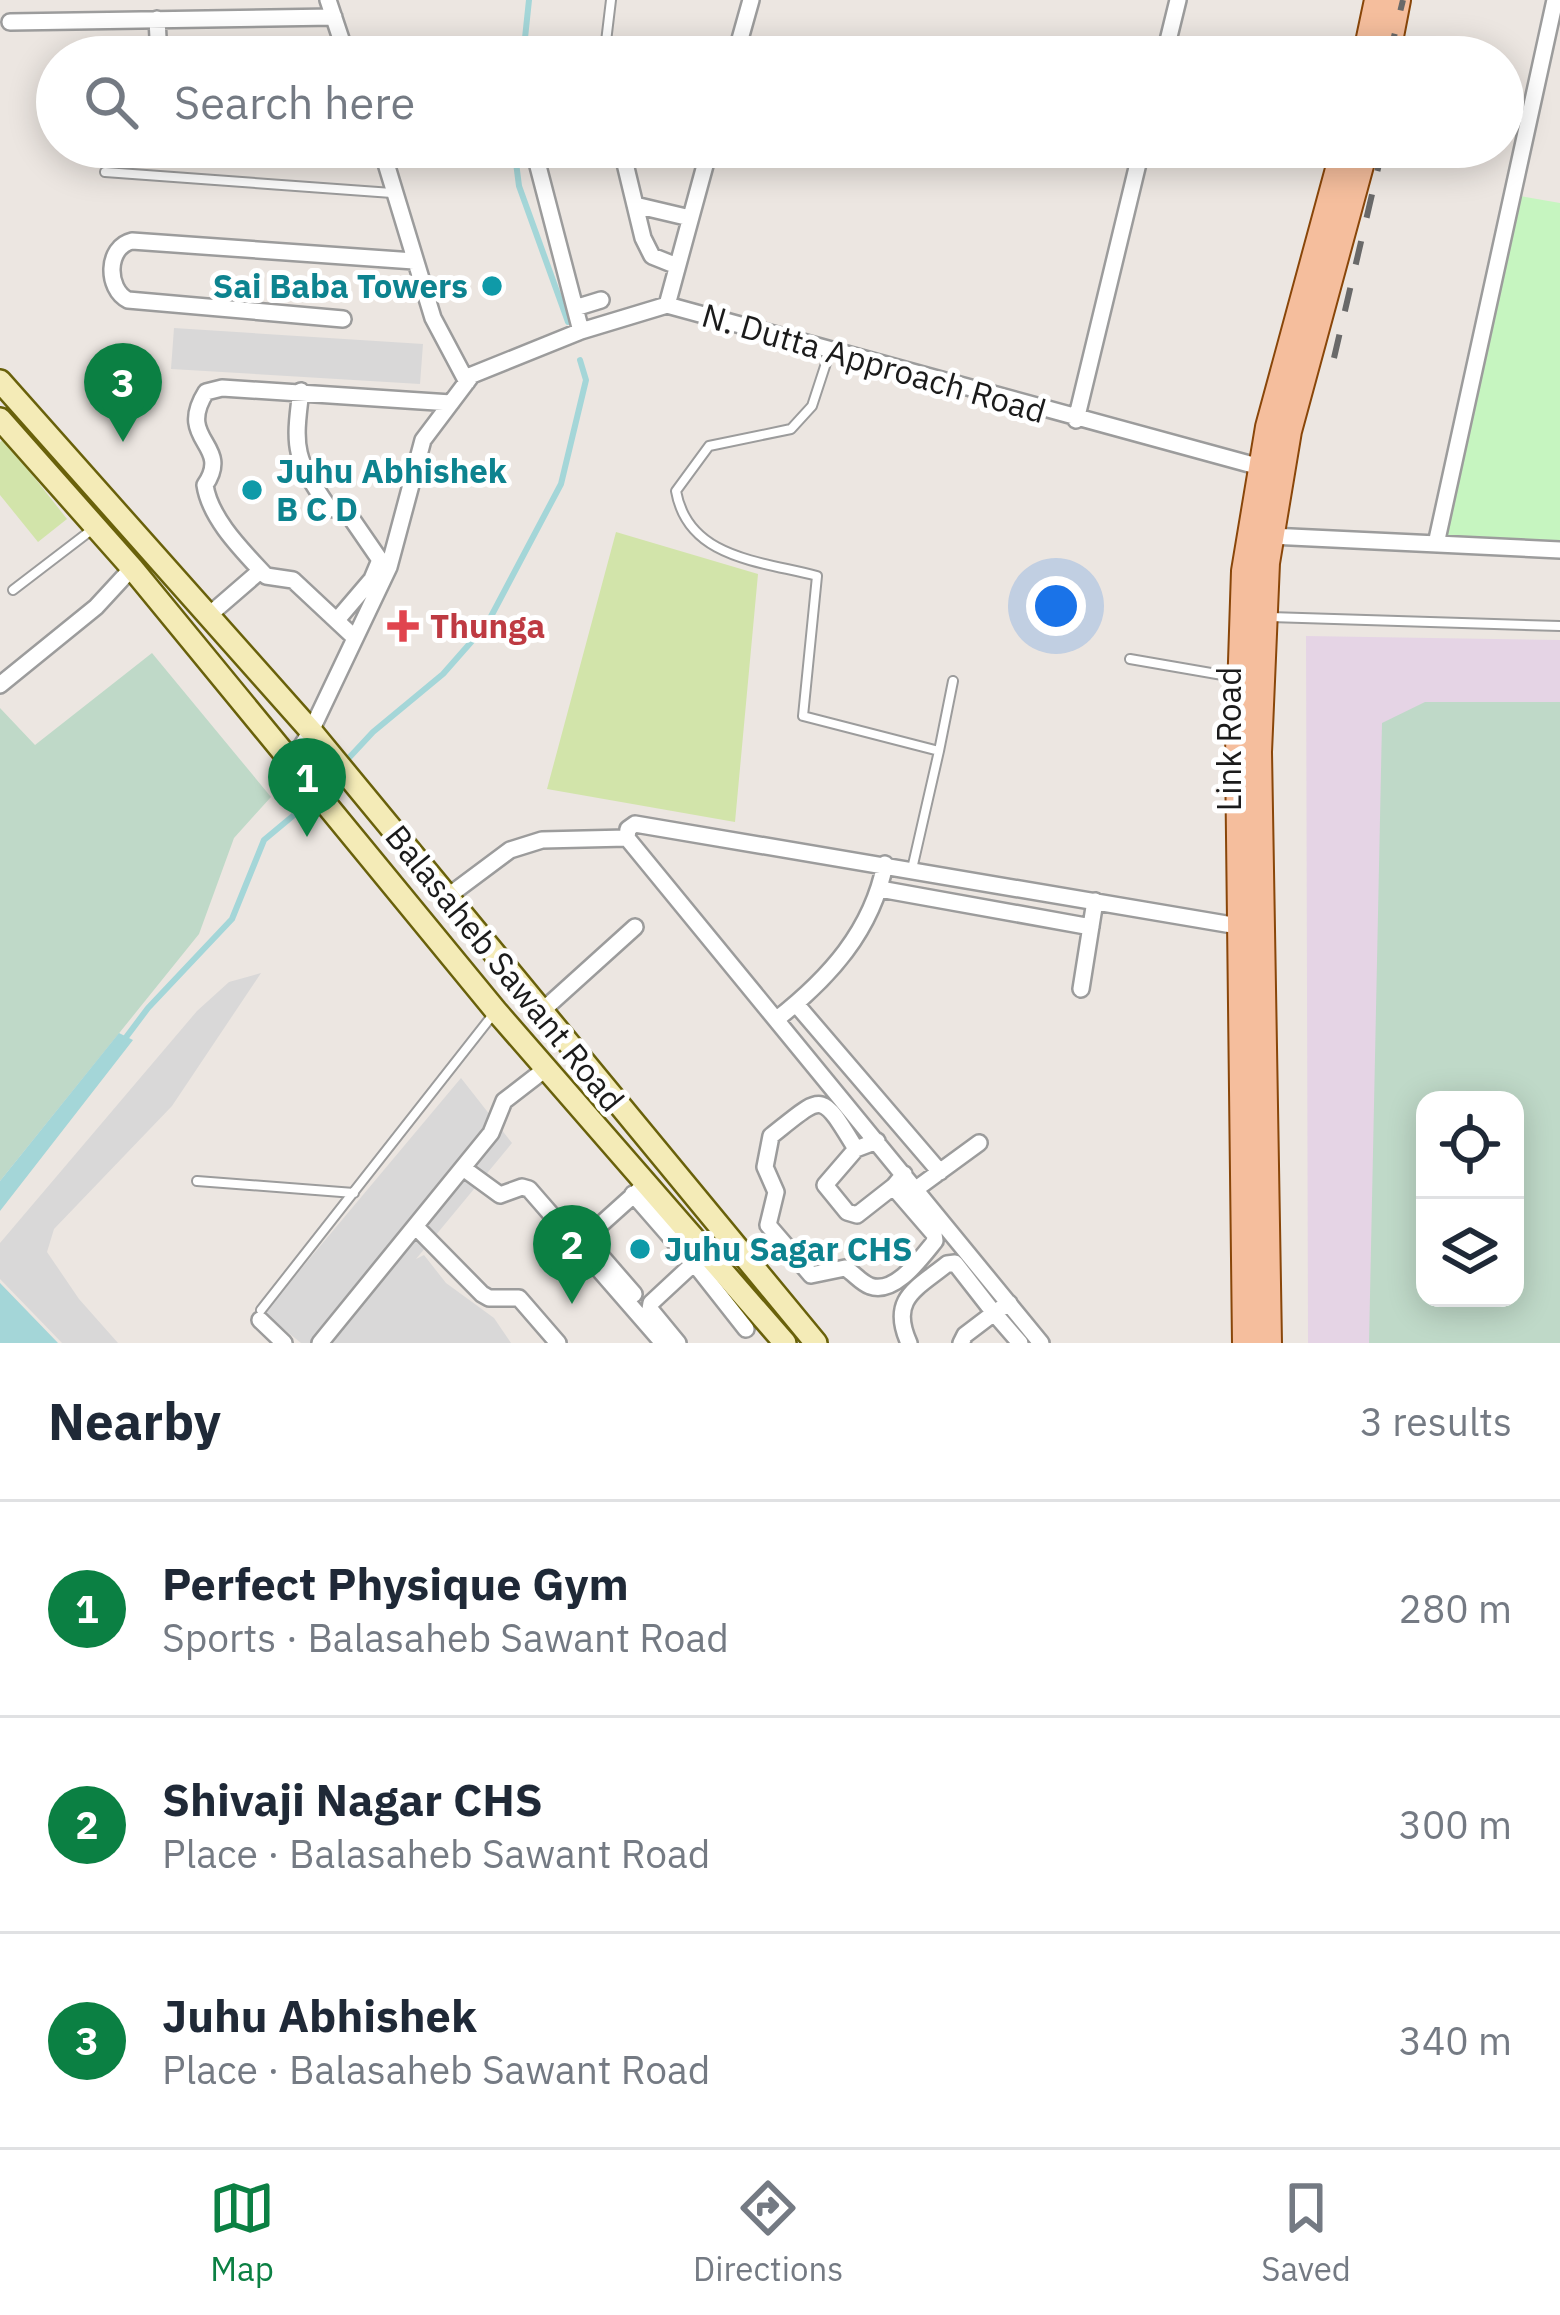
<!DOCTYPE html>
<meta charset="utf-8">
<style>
:root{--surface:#fff;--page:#f2f2f3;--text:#1f2937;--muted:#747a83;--line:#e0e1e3;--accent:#0b8043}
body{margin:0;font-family:"IBM Plex Sans",sans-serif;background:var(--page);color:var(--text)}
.controls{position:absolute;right:36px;bottom:36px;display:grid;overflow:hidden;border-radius:24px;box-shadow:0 6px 30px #0003}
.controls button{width:108px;height:108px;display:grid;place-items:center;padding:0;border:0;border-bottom:3px solid var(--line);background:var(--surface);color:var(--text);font:60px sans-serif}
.you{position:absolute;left:1056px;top:606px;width:42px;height:42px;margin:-30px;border:9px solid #fff;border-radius:50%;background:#1a73e8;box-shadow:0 0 0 18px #1a73e833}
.badge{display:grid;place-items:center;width:78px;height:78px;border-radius:50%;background:var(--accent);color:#fff;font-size:39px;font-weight:700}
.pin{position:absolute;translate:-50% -99px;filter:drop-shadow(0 3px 6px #0008)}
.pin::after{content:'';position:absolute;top:63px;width:42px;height:36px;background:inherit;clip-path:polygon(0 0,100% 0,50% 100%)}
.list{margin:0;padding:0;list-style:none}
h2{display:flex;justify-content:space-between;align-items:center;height:156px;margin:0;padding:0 48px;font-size:51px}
h2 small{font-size:39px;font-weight:400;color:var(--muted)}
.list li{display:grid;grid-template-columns:78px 1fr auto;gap:36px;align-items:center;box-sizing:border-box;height:216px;padding:0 48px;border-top:3px solid var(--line)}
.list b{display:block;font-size:45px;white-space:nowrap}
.list p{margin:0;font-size:39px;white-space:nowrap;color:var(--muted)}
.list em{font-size:39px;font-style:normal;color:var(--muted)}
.icon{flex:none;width:66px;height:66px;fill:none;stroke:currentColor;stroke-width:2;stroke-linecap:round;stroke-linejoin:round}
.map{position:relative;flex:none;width:1560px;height:1343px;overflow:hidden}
.search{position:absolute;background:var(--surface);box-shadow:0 6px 30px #0003;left:36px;right:36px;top:36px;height:132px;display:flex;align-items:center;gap:30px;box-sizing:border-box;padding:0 42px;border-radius:66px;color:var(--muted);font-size:45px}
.sheet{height:804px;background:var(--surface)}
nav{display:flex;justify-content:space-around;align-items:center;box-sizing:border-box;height:168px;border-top:3px solid var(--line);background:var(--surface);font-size:33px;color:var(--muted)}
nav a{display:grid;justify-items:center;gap:6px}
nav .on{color:var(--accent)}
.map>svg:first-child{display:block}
.residential{fill:#d9d8d8}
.industrial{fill:#e5d4e5;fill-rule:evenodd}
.grass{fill:#d2e4aa}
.wetland{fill:#bfd9c8;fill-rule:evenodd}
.park{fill:#c6f5c0}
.water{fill:#a4d6d8}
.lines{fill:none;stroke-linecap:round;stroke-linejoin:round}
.stream{stroke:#a4d6d8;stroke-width:6}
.service-casing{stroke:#9c9c9c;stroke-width:12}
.minor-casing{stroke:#9c9c9c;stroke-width:20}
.secondary-casing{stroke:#69610b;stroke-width:26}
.primary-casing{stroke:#894609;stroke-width:28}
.service{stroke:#fff;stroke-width:8}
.minor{stroke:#fff;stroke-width:15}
.secondary{stroke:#f4ebb7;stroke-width:21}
.primary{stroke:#f5be9d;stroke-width:24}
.rail{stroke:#696969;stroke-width:6;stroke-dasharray:24 24;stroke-linecap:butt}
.culture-dot{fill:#0f9aa8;stroke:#fff;stroke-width:4.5}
.health-dot{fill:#e0444e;stroke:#fff;stroke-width:4.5}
.labels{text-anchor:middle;stroke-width:10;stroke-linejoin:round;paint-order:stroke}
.culture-label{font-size:33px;font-weight:bold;fill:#0d838f;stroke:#fff;text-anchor:start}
.street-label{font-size:33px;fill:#1b1b1b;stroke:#fff}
.health-label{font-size:33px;font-weight:bold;fill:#be3a42;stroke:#fff;text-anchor:start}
</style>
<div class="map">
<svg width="1560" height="1343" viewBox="0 0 1560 1343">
<rect width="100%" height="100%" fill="#ece6e1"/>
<path class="residential" d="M 174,328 L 423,344 L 420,384 L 171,369 Z
M 261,973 L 172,1106 L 54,1229 L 47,1252 L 79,1299 L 118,1343 L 62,1343 L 0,1279 L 0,1243 L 197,1011 L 229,982 Z
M 461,1078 L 512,1143 L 416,1259 L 424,1255 L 446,1283 L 494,1318 L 511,1343 L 301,1343 L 264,1313 Z"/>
<path class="industrial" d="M 1306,636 L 1560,640 L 1560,1343 L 1308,1343 ZM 1425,1100 L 1515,1100 L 1515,1298 L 1425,1298 Z"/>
<path class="grass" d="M 4,439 L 67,519 L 38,542 L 0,495 L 0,442 Z
M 616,532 L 758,574 L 735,822 L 547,789 Z"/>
<path class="wetland" d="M 152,653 L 271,797 L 234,838 L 199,934 L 0,1181 L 0,708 L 35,745 Z
M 1425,702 L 1560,702 L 1560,1343 L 1369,1343 L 1382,723 ZM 1425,1100 L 1515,1100 L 1515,1298 L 1425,1298 Z"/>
<path class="park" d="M 1514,195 L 1560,203 L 1560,541 L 1436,544 Z"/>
<path class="water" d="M 119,1033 L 133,1040 L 0,1211 L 0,1181 Z
M 0,1283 L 58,1343 L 0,1343 Z"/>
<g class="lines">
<path class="stream" d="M 523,57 L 529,0
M 514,147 L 519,186 L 568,322
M 346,761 L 373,732 L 443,674 L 487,624 L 561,484 L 586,380 L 580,360
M 124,1040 L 148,1008 L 232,919 L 264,840 L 306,805"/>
<defs>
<path id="service" d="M 611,0 L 605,50 L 638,57
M 105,172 L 392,193
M 830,351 L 812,406 L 791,429 L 709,446 L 676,491 C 688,559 761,561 817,576 L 803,716 L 939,751 L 912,869
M 13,590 L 94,528
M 1270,617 L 1560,626
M 1130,659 L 1234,677
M 939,751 L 953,681
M 197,1181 L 354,1193
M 261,1310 L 495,1012"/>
<path id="minor" d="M 328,0 L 347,57
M 157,19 L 159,57
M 10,22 L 334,17
M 735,57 L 751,0
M 1164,57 L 1178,0
M 381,147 L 433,318 L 467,382
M 533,147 L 581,331
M 621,147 L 643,238 L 652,256 L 677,266
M 635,205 L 690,218
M 667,305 L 710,147
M 575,308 L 601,300
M 343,319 L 128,300 C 106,289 106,247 132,241 L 414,261
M 301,391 C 293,451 295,458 329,508 L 347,512 L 380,560 L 372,579 L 337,620
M 1076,420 L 1142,147
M 1270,536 L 1560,550
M 1436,544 L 1555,0
M 208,616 L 260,571
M 355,638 L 293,580 L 266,576 C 243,551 210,519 205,485 C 233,444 175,441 206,392 L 222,388 L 451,403
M 0,685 L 96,607 L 132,568
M 292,761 L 311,731 L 389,567 L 423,440 L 472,375 L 581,331 L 667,305 L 1264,468
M 880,889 L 1091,927
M 447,897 L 510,850 L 542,840 L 627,838
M 1081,989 L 1095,901
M 796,1004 L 940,1172
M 542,1011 L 635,927
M 777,1019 C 829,978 872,931 885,864
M 877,1141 L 856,1149 C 820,1090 824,1094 771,1136 L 765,1167 L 776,1192 L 768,1225 L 811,1275 L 845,1268 C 854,1273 860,1282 870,1286 C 895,1295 921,1258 935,1241 L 934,1234 L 896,1190 L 894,1186 L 904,1174
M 856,1149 L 825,1185 L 847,1212 L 857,1215 L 894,1186
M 463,1168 L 500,1195 L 522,1187 L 529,1189 L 663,1343
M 916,1189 L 979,1143
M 633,1194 L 681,1249
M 416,1227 L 482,1294 L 489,1298 L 519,1298 L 558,1343
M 694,1263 L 746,1329
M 634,1294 L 588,1241 L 589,1235 L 648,1182
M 260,1320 L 284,1343
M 320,1343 L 491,1133 L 504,1101 L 548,1067
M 678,1343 L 650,1309 L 651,1303 L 707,1251
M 909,1343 C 889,1299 916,1289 947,1264 L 955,1263 L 994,1313 L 1009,1303
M 961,1343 L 965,1335 L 994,1313 L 1020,1343
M 1041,1343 L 627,838 L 628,829 L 635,824 L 1244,927"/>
<path id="secondary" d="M 0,381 L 311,731 L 816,1343
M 0,419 L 132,568 L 496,1011 L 785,1343"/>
<path id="primary" d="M 1365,57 L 1377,0
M 1387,57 L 1398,0
M 1245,1343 L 1238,752 L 1244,571 L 1268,427 L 1344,147
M 1269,1343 L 1259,752 L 1267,563 L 1289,431 L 1366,147"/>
</defs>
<use href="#service" class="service-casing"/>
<use href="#minor" class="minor-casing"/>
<use href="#secondary" class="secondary-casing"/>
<use href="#primary" class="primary-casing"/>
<use href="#service" class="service"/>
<use href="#minor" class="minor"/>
<use href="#secondary" class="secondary"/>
<use href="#primary" class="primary"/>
<path class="rail" d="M 1389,57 L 1403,0
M 1334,358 L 1383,147"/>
</g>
<g class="culture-dot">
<circle cx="492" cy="286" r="12"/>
<circle cx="252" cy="490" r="12"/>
<circle cx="640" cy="1249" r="12"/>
</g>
<path class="health-dot" d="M397 608h12v12h12v12h-12v12h-12v-12h-12v-12h12z"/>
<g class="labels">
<g class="culture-label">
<text x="468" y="298" text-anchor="end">Sai Baba Towers</text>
<text x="276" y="483">Juhu Abhishek<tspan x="276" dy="38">B C D</tspan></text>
<text x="664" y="1261">Juhu Sagar CHS</text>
</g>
<g class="street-label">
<text transform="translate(874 363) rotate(16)" y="12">N. Dutta Approach Road</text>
<text transform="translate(1229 739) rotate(-90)" y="12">Link Road</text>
<text transform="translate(505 968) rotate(51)" y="12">Balasaheb Sawant Road</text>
</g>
<g class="health-label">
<text x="430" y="638">Thunga</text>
</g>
</g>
</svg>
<div class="controls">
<button><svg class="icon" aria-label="locate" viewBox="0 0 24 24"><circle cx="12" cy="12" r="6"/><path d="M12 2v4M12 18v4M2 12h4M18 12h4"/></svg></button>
<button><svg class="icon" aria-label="layers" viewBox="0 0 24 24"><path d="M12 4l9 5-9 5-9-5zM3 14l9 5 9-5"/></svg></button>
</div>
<div class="you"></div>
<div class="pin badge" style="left:307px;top:837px">1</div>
<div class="pin badge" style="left:572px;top:1304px">2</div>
<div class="pin badge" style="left:123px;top:442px">3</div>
<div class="search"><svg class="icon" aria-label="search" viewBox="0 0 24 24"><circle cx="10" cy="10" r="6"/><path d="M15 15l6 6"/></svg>Search here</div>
</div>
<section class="sheet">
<h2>Nearby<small>3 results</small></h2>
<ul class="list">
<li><span class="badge">1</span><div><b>Perfect Physique Gym</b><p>Sports · Balasaheb Sawant Road</p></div><em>280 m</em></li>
<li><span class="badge">2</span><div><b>Shivaji Nagar CHS</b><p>Place · Balasaheb Sawant Road</p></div><em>300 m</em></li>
<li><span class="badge">3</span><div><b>Juhu Abhishek</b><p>Place · Balasaheb Sawant Road</p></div><em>340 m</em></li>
</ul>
</section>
<nav>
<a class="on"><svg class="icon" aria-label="map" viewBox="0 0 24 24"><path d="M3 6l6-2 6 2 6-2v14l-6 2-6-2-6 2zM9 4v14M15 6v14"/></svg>Map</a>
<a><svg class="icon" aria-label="directions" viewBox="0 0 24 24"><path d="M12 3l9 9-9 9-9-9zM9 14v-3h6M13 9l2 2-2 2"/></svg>Directions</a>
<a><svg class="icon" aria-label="saved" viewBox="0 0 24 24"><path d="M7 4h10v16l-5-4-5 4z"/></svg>Saved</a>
</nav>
